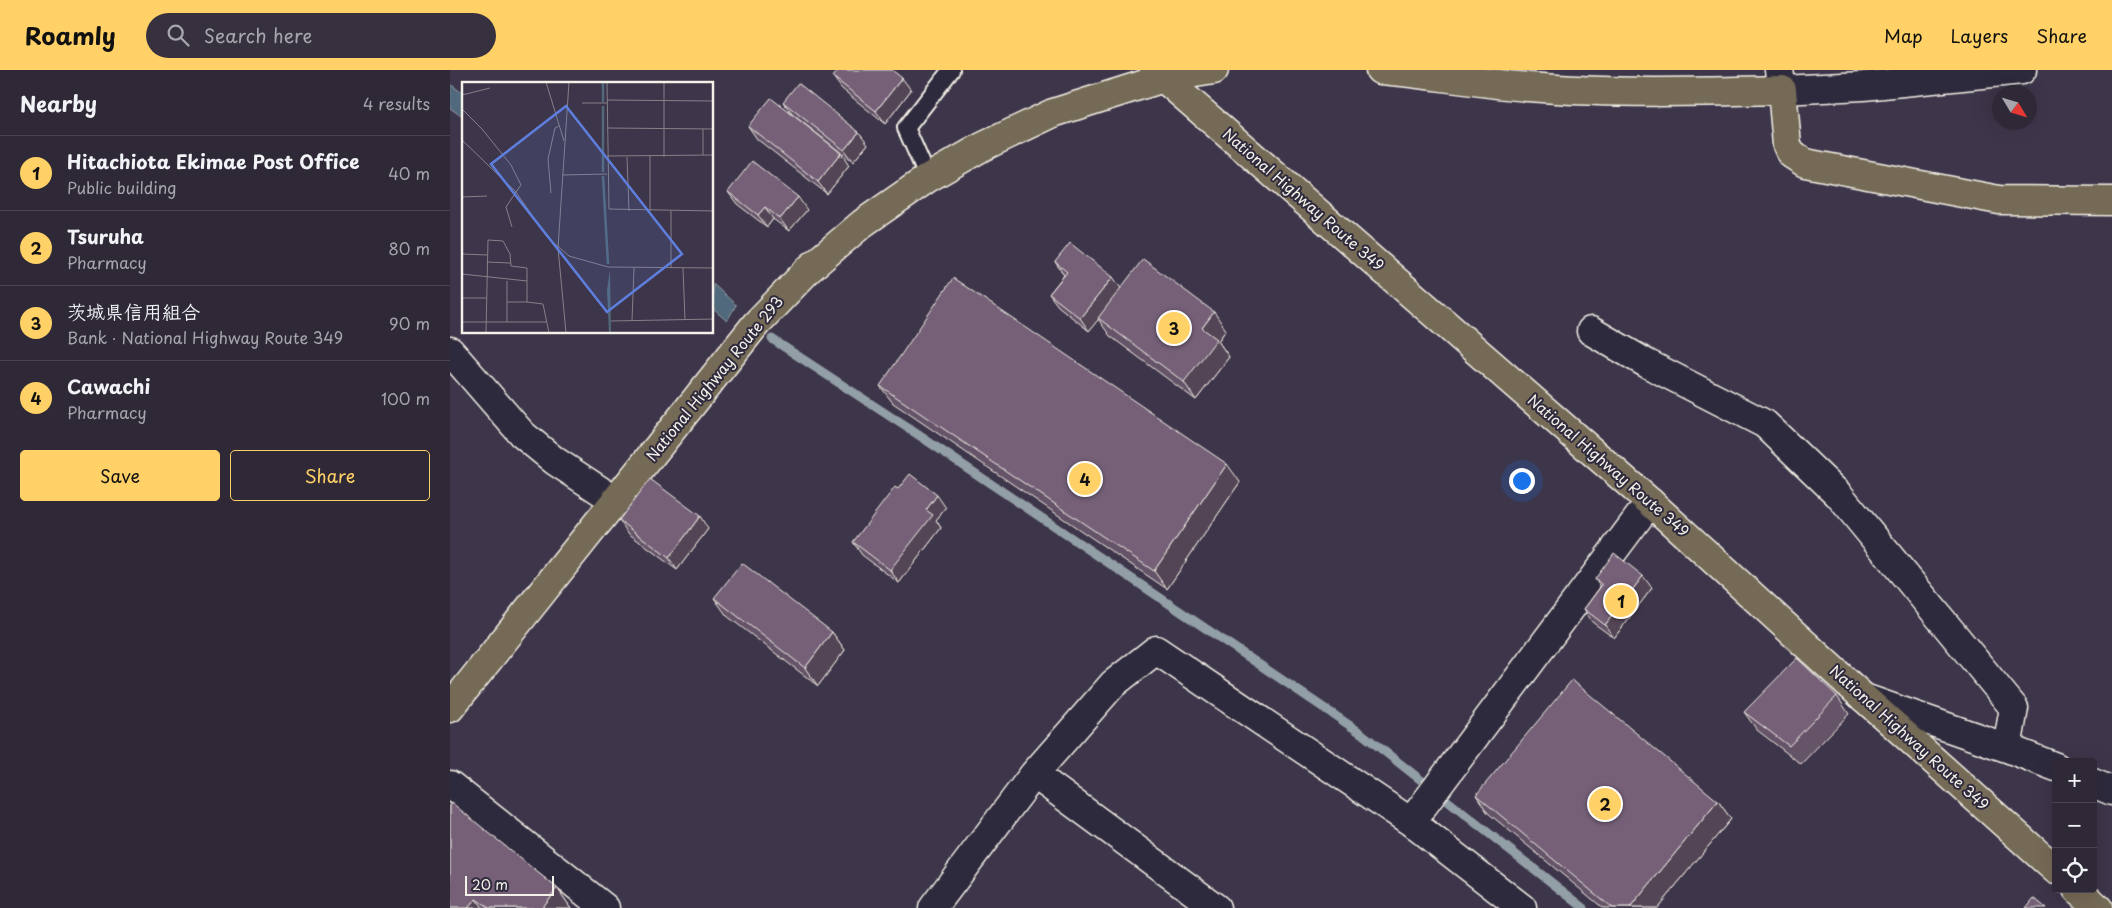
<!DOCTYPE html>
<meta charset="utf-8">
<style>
:root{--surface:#2e2837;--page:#36303f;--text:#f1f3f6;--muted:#a7a6ad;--line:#494452;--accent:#ffd166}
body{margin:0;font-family:"Playpen Sans","Klee One",sans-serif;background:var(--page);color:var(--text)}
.controls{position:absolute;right:15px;bottom:15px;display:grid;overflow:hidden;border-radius:5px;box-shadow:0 5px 20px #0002}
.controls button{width:45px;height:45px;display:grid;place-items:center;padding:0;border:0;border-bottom:1px solid var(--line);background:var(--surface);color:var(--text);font:25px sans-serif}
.compass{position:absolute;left:1542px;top:15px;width:45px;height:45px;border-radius:50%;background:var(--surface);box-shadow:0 5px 20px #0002;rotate:128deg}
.scale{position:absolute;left:15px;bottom:12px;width:89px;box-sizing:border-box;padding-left:5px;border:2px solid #f4f1e8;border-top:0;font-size:14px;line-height:18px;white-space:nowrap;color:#f4f1e8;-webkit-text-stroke:4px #2f2a3d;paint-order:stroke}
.you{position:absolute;left:1071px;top:410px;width:18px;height:18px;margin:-12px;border:4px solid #fff;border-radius:50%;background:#1a73e8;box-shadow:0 0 0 8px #1a73e833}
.badge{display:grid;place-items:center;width:32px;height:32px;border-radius:50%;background:var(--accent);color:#111;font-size:16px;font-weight:700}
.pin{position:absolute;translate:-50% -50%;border:2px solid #fff;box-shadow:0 1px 5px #0006}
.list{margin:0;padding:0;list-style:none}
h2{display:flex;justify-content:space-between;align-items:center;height:65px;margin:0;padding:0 20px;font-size:21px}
h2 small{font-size:16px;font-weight:400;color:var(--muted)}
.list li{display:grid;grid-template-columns:32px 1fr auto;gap:15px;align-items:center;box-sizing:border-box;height:75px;padding:0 20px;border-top:1px solid var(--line)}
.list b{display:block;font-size:19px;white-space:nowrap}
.list p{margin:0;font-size:16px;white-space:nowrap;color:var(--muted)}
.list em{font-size:16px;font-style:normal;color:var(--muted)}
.actions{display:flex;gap:10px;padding:15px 20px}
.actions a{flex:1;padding:11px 0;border:1px solid var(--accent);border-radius:5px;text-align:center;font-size:18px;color:var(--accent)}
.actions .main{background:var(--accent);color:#111}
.icon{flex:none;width:28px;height:28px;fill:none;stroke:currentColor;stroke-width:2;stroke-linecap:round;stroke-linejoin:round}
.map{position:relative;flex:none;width:1662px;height:838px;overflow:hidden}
header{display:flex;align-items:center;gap:30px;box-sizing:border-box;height:70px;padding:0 25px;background:var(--accent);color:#111}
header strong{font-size:24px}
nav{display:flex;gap:28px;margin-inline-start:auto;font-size:18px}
.search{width:350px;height:45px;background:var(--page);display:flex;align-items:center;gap:12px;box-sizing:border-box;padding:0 18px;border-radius:28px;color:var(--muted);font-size:19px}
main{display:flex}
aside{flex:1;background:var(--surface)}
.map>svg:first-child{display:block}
.water{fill:#51697b;stroke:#929fa7}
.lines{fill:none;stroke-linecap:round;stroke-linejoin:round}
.stream{stroke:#929fa7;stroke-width:9}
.service-casing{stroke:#f4f1e8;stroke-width:20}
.minor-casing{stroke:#f4f1e8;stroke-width:31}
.tertiary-casing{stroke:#f4f1e8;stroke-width:31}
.trunk-casing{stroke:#f4f1e8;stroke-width:31}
.service{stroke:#2f2a3d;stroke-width:16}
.minor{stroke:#2f2a3d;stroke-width:28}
.tertiary{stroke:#2f2a3d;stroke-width:28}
.trunk{stroke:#746b55;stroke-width:28}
.wall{fill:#655367;stroke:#f4f1e8}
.shaded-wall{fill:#524454;stroke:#f4f1e8}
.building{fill:#756178;stroke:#f4f1e8}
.labels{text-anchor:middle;stroke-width:4;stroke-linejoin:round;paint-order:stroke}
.street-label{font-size:15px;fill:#f4f1e8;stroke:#2f2a3d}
.inset-river{fill:none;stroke:#51697b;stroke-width:2.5}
.inset-road{fill:none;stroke:#868089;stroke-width:1}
.view{fill:#5e7fdd;fill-opacity:0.15;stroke:#5e7fdd;stroke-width:2.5}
.inset-edge{fill:none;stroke:#f4f1e8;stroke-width:2.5}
</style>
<header>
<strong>Roamly</strong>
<div class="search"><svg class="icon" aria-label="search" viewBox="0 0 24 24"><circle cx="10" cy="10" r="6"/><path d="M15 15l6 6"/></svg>Search here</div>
<nav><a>Map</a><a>Layers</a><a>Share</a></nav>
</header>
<main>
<aside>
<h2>Nearby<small>4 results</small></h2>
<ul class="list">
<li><span class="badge">1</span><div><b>Hitachiota Ekimae Post Office</b><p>Public building</p></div><em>40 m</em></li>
<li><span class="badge">2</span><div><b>Tsuruha</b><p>Pharmacy</p></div><em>80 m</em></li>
<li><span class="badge">3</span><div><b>茨城県信用組合</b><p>Bank · National Highway Route 349</p></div><em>90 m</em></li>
<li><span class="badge">4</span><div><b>Cawachi</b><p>Pharmacy</p></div><em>100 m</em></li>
</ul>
<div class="actions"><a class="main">Save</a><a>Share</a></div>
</aside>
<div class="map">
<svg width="1662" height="838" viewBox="0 0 1662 838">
<rect width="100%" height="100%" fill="#3d3549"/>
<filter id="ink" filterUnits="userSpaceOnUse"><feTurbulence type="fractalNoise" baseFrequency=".02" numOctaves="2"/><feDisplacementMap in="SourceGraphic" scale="10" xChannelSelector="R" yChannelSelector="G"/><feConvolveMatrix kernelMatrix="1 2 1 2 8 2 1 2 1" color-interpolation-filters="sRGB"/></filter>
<g filter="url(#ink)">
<path class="water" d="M 0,14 L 14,24 L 14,48 L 0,38 Z
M 263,214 L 286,235 L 277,251 L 263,239 Z"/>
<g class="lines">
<path class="stream" d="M 322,269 L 467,364 L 911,663 L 1134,838"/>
<defs>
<path id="service" d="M 478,108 L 456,58 L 501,0"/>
<path id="minor" d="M 1141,261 L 1196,293 L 1315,354 L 1389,425 L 1564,638 L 1557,678
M 0,281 L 72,364 L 105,391 L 166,431
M 1414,628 L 1557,678 L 1606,697
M 584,704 L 766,838
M 1643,713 L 1662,721
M 0,715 L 155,838
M 961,752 L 1200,432
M 483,838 L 584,704 L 663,614 L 706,580 L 961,752 L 1072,838"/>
<path id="tertiary" d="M 1329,0 L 1332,20 L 1413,16 L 1572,0"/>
<path id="trunk" d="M 704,0 L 1200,432 L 1414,628 L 1606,800
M 930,0 C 980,4 1028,13 1078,17 C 1162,24 1247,22 1332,20 L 1337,75 L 1341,84 L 1355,93 L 1549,130 L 1662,131
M 0,638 L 306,254 L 359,199 L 413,153 L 478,108 L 532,77 L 603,43 L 714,8 L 764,0
M 1627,819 L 1648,838"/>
</defs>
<use href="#service" class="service-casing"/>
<use href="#minor" class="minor-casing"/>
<use href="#tertiary" class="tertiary-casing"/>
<use href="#trunk" class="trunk-casing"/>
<use href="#service" class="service"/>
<use href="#minor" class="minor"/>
<use href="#tertiary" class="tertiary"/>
<use href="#trunk" class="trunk"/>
</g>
<path class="wall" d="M 383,7 L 461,20 L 435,54 L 392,19 Z
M 333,32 L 418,74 L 403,92 L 342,44 Z
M 298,56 L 399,96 L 377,124 L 307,69 Z
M 278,122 L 357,140 L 339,161 L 323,149 L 317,157 L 287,134 Z
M 605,192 L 776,260 L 768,271 L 779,287 L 746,330 L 660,266 L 648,249 L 639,261 L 608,236 L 599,224 L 614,205 Z
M 430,316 L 790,412 L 717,519 L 443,333 Z
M 448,419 L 496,438 L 486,450 L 491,458 L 449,513 L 412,485 L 403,472 Z
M 169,450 L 258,459 L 227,500 L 178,463 Z
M 1145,509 L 1202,518 L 1164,568 L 1142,552 L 1134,539 L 1150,517 Z
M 264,528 L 382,562 L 395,580 L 368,616 L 277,546 Z
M 1387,626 L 1399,644 L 1351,694 L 1307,660 L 1294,642 Z
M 1026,725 L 1268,731 L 1281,749 L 1207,838 L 1153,838 L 1038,743 Z
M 0,735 L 107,818 L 121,838 L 0,838 Z"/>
<path class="shaded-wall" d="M 452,8 L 461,20 L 435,54 L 426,41 Z
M 409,62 L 418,74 L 403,92 L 394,80 Z
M 391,83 L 399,96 L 377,124 L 368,112 Z
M 348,127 L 357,140 L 339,161 L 330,149 Z
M 315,137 L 323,149 L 317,157 L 308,145 Z
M 663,207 L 672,220 L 639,261 L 630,248 Z
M 764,242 L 776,260 L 768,271 L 779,287 L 746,330 L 734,312 L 752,258 Z
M 777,394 L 790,412 L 717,519 L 704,501 Z
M 487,425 L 496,438 L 486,450 L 491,458 L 449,513 L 440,500 L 476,440 Z
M 250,446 L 258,459 L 227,500 L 219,488 Z
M 1193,506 L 1202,518 L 1164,568 L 1155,555 Z
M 382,562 L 395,580 L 368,616 L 355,598 Z
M 1268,731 L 1281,749 L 1207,838 L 1180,838 Z
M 107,818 L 121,838 L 91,838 Z
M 26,829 L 32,838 L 18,838 Z"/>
<path class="building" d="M 388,0 L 442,0 L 452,8 L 426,41 L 383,7 Z
M 348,13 L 409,62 L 394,80 L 333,32 Z
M 321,28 L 391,83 L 368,112 L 298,56 Z
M 302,91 L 348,127 L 330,149 L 315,137 L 308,145 L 278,122 Z
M 620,173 L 663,207 L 630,248 L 599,224 L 617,202 L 605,192 Z
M 693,189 L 764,242 L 752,258 L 767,269 L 734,312 L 648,248 Z
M 503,208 L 777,394 L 704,501 L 430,316 Z
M 460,404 L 487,425 L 476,440 L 483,445 L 440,500 L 403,472 L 445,417 L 448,419 Z
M 200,409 L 250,446 L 219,488 L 169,450 Z
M 1164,483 L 1193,506 L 1155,555 L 1134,539 L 1152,515 L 1145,509 Z
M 292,493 L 382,562 L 355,598 L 264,528 Z
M 1347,588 L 1387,626 L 1339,676 L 1294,642 Z
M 1122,610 L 1268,731 L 1180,838 L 1162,838 L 1026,725 Z
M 2,733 L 107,818 L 91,838 L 39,838 L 26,829 L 18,838 L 0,838 L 0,735 Z
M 1584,828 L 1596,838 L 1576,838 Z"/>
</g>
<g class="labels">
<g class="street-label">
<text transform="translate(853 130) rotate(41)" y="5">National Highway Route 349</text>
<text transform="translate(265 309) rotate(-51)" y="5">National Highway Route 293</text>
<text transform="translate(1158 396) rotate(41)" y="5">National Highway Route 349</text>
<text transform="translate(1459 668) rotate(42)" y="5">National Highway Route 349</text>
</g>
</g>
<g transform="translate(12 12)">
<rect width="251" height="251" fill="#3d3549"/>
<path d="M 148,188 L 149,251 L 147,251 L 145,208 Z" fill="#51697b"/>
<path class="inset-river" d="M 141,20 L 141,0M 141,90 L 141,24M 141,94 L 146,182"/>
<path class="inset-road" d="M 84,0 L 102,59M 145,0 L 147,127 L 252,129M 0,13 L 28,6M 145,18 L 252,19M 120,21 L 145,21M 0,27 L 20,47 L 49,83 L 59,103 L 54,110 L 85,155 L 107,174 L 146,185 L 252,186M 145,46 L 252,47M 0,58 L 54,110 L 44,125 L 50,145M 241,73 L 241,47M 145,74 L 252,73M 188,74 L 188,129M 165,75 L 167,129M 202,75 L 202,0M 100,93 L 145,92M 89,111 L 86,77 L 93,46 L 97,44M 0,115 L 25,114M 0,172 L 25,173M 25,180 L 48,181M 209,186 L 209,129M 221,186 L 223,238M 0,192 L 65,199M 45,199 L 45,240M 0,216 L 24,216M 45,220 L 65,220M 149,239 L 252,237M 170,239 L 172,186M 0,240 L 84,240M 24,251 L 26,158 L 41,159 L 48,172 L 49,184 L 65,186 L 65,220 L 81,222 L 87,251M 104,251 L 96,166 L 107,0"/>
<path class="view" d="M 104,24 L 220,172 L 145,230 L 29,82 Z"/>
<rect width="251" height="251" class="inset-edge"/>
</g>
</svg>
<div class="controls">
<button>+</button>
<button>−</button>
<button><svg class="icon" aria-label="locate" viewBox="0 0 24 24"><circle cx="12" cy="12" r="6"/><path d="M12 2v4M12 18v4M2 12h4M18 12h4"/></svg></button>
</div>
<svg class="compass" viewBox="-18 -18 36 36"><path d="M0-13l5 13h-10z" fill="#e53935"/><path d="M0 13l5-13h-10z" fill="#a7a6ad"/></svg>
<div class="scale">20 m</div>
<div class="you"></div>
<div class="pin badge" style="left:1171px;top:531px">1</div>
<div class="pin badge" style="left:1155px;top:734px">2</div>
<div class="pin badge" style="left:724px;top:258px">3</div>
<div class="pin badge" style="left:635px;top:409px">4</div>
</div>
</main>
